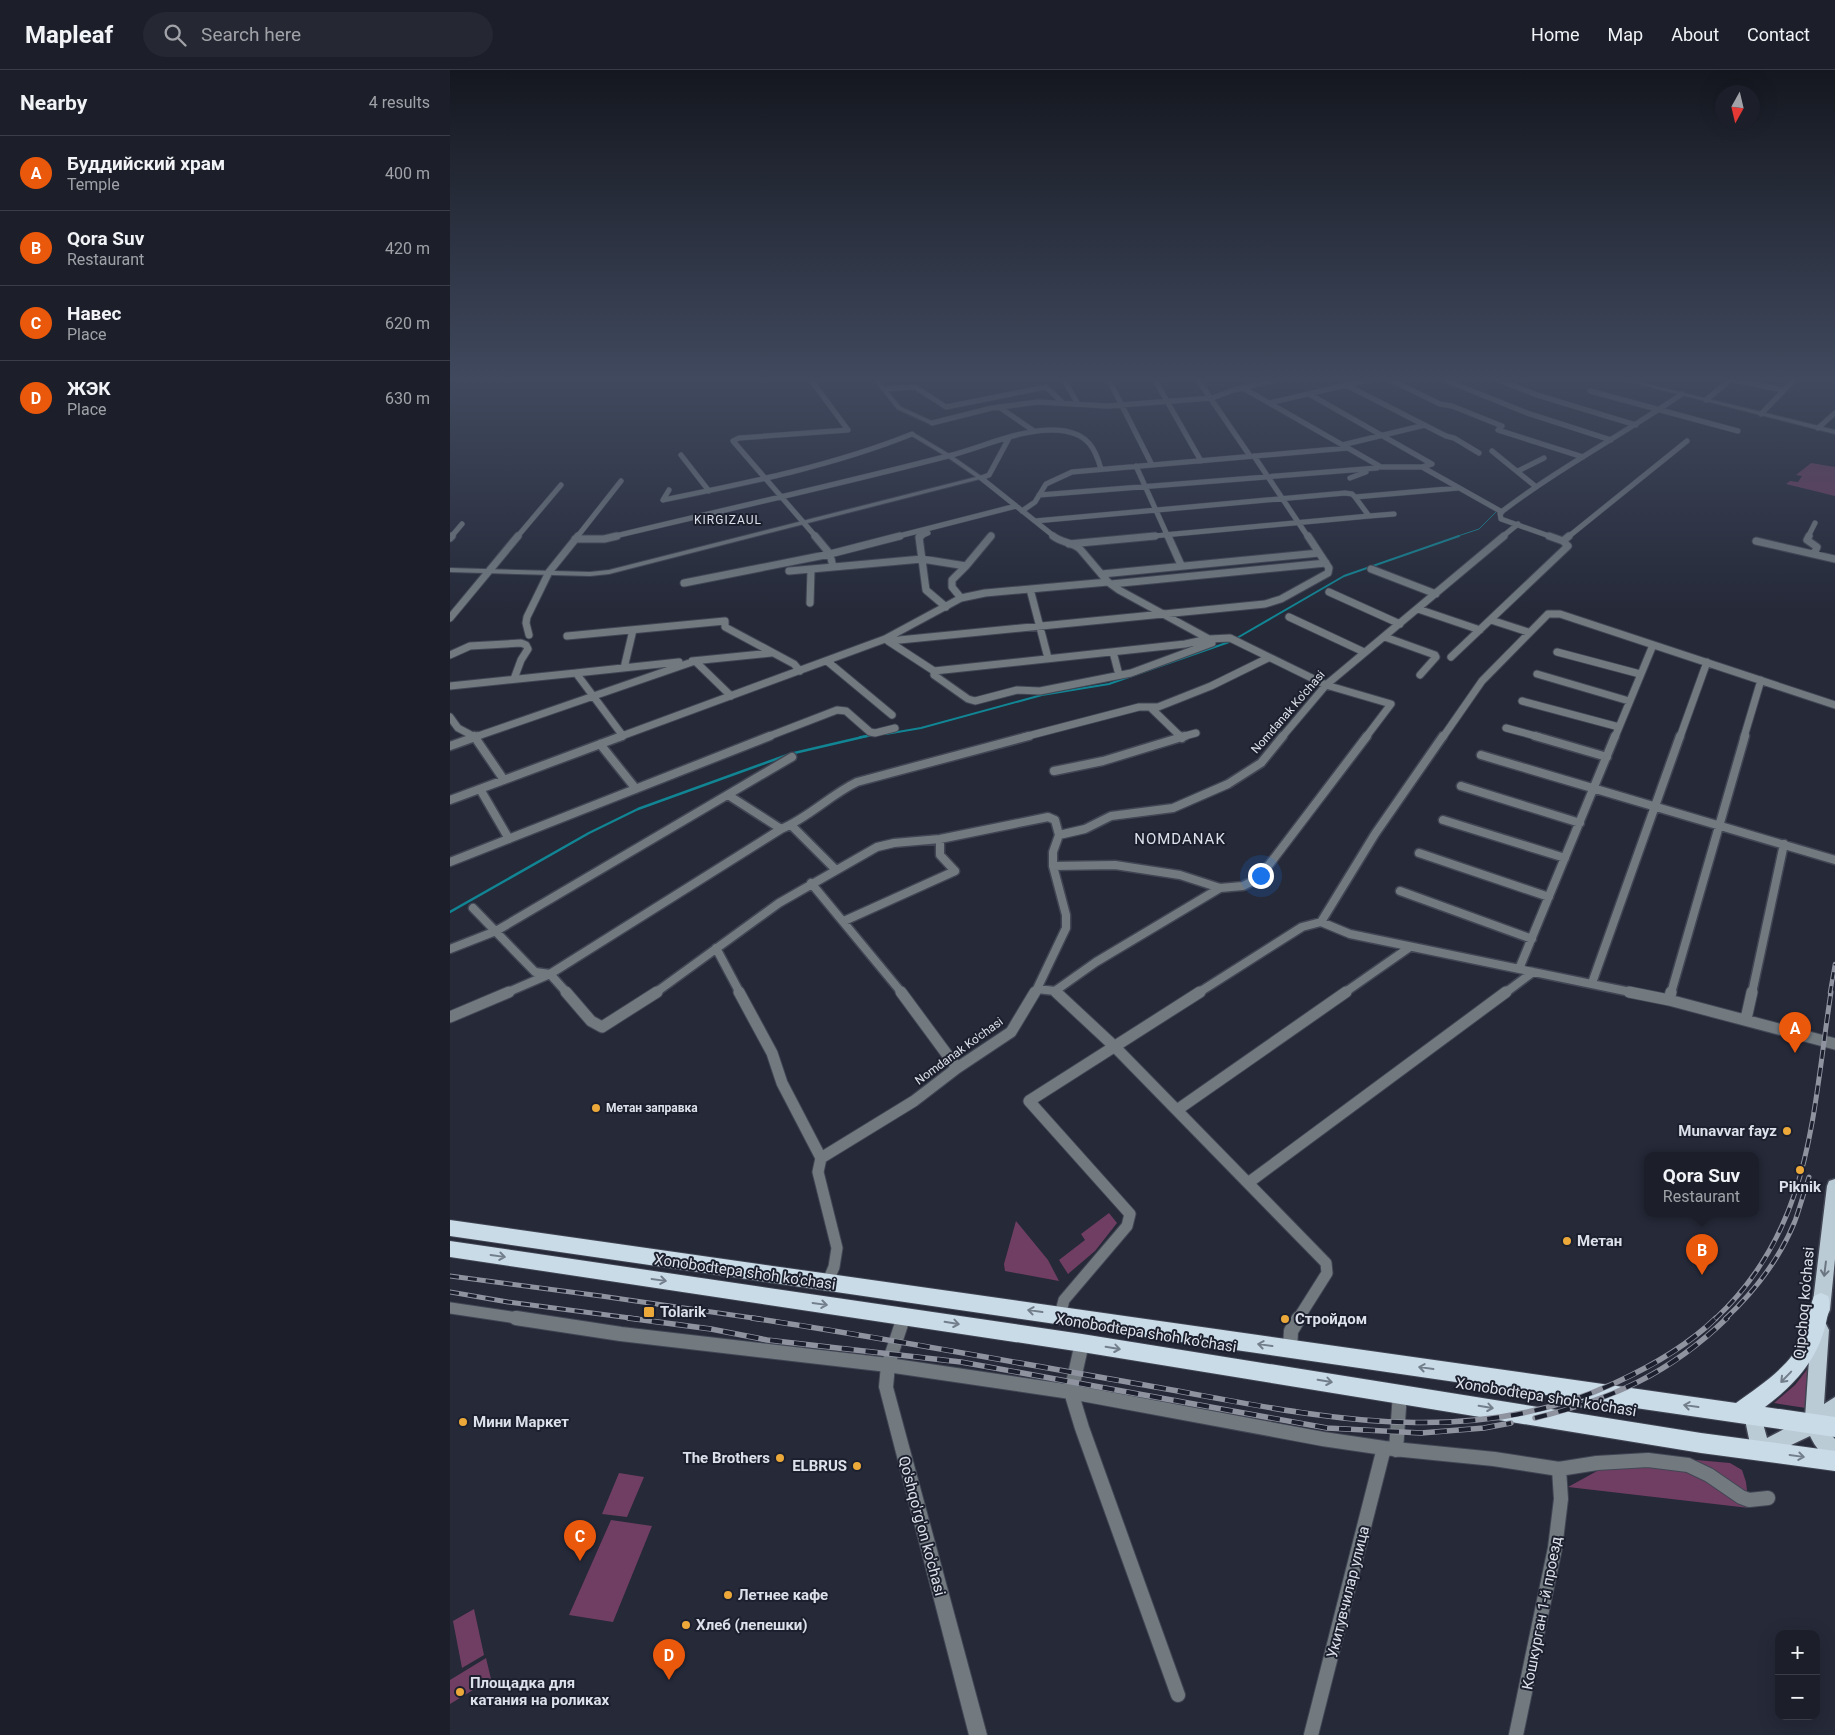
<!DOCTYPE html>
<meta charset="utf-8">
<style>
:root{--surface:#1c1f2a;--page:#252732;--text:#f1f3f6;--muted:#a0a2a8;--line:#3a3d47;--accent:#ea580c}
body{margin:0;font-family:Roboto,sans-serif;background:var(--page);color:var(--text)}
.controls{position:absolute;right:15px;bottom:15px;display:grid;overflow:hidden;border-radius:10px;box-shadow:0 5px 20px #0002}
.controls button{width:45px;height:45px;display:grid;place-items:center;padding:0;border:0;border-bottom:1px solid var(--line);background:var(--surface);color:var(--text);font:25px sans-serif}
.compass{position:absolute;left:1265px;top:15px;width:45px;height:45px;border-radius:50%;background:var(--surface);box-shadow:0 5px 20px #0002;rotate:188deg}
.you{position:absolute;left:810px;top:805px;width:18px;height:18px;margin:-12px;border:4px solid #fff;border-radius:50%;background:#1a73e8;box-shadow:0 0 0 8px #1a73e833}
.badge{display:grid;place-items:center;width:32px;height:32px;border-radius:50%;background:var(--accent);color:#fff;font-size:16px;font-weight:700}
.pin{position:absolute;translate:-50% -41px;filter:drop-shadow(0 1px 2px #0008)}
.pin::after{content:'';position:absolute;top:26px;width:18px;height:15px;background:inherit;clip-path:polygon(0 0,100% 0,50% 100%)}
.popup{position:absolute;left:1194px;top:1082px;width:115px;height:65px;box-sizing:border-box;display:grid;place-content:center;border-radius:10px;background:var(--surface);filter:drop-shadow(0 1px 4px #0005);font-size:16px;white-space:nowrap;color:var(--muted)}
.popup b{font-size:19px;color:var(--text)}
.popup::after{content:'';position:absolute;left:50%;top:100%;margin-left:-10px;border:10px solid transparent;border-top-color:var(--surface)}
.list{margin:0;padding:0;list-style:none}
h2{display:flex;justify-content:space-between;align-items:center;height:65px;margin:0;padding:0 20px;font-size:21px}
h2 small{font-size:16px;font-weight:400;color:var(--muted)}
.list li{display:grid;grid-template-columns:32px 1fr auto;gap:15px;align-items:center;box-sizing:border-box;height:75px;padding:0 20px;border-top:1px solid var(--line)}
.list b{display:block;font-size:19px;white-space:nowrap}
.list p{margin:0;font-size:16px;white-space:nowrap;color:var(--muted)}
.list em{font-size:16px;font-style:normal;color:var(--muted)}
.icon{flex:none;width:28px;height:28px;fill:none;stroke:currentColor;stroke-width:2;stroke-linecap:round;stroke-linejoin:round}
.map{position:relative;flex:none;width:1385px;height:1665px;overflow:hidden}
header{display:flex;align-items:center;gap:30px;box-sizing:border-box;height:70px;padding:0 25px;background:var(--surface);border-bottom:1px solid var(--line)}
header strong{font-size:24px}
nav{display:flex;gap:28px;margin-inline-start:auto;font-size:18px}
.search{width:350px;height:45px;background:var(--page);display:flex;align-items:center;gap:12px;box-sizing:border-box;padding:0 18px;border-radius:28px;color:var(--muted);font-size:19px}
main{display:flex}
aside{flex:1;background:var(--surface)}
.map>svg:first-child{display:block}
.green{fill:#713e63}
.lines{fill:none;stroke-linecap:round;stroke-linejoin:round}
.stream-far2{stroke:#118593;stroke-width:1}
.stream-far1{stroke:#118593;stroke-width:2}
.stream{stroke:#118593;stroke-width:2.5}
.minor-far4-casing{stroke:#424654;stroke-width:6}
.minor-far3-casing{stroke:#424654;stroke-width:9}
.minor-far2-casing{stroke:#424654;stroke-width:11}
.minor-far1-casing{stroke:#424654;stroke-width:13}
.minor-casing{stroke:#424654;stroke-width:16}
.tertiary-casing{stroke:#424654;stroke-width:2}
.primary-casing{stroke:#424654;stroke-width:3}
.trunk-casing{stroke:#424654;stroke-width:2}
.minor-far4{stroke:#727a80;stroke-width:5}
.minor-far3{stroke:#727a80;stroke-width:7}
.minor-far2{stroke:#727a80;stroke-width:8}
.minor-far1{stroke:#727a80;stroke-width:11}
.minor{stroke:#727a80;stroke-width:14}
.tertiary{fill:#727a80;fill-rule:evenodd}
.primary{fill:#bbcbd6;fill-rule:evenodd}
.trunk{fill:#cadbe8;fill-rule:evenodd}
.rail-far2-casing{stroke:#8f93a0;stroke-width:4.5}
.rail-far1-casing{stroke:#8f93a0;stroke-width:5}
.rail-casing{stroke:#8f93a0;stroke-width:5.5}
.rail-far2{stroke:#1c202e;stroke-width:2.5;stroke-dasharray:7;stroke-linecap:butt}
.rail-far1{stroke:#1c202e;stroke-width:3;stroke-dasharray:9;stroke-linecap:butt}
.rail{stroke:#1c202e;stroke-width:4;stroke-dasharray:12;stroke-linecap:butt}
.oneway{stroke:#737e8b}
.oneway2{stroke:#6c7682}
.poi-dot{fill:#eca93a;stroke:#1c202e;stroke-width:2}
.labels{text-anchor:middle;stroke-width:4;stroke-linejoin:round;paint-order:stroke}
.far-quarter-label{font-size:12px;letter-spacing:1px;fill:#dce0ea;stroke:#1c202e}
.street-label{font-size:12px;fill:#dce0ea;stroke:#1c202e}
.poi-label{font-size:12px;font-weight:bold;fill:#dce0ea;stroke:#1c202e;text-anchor:start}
.quarter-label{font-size:15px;letter-spacing:1px;fill:#dce0ea;stroke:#1c202e}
.near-poi-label{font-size:15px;font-weight:bold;fill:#dce0ea;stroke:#1c202e;text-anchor:start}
.near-street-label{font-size:15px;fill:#dce0ea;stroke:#1c202e}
</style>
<header>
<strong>Mapleaf</strong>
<div class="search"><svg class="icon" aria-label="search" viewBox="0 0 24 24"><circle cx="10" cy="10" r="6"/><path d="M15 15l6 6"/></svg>Search here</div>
<nav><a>Home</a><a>Map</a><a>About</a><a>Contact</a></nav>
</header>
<main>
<aside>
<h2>Nearby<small>4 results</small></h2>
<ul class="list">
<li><span class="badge">A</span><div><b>Буддийский храм</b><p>Temple</p></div><em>400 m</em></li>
<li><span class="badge">B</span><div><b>Qora Suv</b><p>Restaurant</p></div><em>420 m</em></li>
<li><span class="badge">C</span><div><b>Навес</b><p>Place</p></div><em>620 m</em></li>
<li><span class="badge">D</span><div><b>ЖЭК</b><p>Place</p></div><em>630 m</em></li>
</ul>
</aside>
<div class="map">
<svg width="1385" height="1665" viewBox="0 0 1385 1665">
<rect width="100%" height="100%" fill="#252938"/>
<path class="green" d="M 1361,393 L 1385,397 L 1385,426 L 1336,414 L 1340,411 L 1348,412 L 1352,406 L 1346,405 Z
M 659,1143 L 667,1153 L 645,1181 L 618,1204 L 609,1190 L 635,1170 L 631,1164 Z
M 566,1151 L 598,1190 L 609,1211 L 555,1201 L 554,1194 Z
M 1359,1297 L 1356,1338 L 1324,1333 L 1345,1315 Z
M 1178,1384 L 1280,1393 L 1292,1400 L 1296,1412 L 1299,1438 L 1118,1417 Z
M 169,1403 L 194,1407 L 177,1447 L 152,1444 Z
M 161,1450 L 202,1456 L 163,1552 L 119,1545 Z
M 24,1539 L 34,1585 L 12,1598 L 3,1551 Z
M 36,1588 L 41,1609 L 0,1634 L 0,1610 Z"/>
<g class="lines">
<path class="stream-far2" d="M 1005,467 L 1029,459 L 1046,442"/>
<path class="stream-far1" d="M 787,568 L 894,506 L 1009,466
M 436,664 L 471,658 L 592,625 L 659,614 L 782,571
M 410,667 L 425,665"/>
<path class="stream" d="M 0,842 L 139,763 L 188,739 L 340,684 L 417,666"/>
<defs>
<path id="minor-far4" d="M 361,310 L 398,360 L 289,368 L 283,371 L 366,467
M 614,310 L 628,334
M 659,310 L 702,395
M 705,310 L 751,391
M 748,310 L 800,386
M 941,310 L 990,334 L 1002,336 L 1052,356 L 1048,360 L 1133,387
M 995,310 L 1077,343 L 1161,370
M 1049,310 L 1087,325 L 1186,355
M 1283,310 L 1333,320
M 896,315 L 996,366 L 1004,368 L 1029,383
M 793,318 L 931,397
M 435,319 L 465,317 L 496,337 L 596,317 L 612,332
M 1140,321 L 1288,361
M 859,324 L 982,394 L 972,397
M 1256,330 L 1280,310
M 819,333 L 918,310
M 549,337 L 584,361
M 1311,344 L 1344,310
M 482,353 L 542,338 L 588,332 L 657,336 L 762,328 L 784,320 L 824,310
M 1368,358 L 1385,343
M 892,375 L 975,355
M 1042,381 L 1085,416
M 231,385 L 259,421
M 804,386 L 858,467
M 686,396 L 718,467
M 931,397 L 972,397 L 1052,442
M 1068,401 L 1094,388
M 531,408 L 605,467
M 531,408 L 539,405 L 559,368
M 900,408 L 916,402
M 219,420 L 213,430 C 297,413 382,396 462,364
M 589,425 L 927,398
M 572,441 L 585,432 L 596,414 L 622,402 L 897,378
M 919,446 L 944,444
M 585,451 L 895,423 L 902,424 L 905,427 L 1008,418
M 1,467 L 12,454
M 67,467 L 111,415
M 127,467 L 171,411
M 161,467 C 273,440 386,415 498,386 C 534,377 578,355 615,361 C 638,365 645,378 651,399
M 445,467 L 566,436
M 469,467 L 478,463
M 692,467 L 919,446 L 905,427
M 1052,467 L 1068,454
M 1102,467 L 1051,449 L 1050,443 C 1107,399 1172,365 1232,324
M 1118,467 L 1237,371
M 1358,467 L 1365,453"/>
<path id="minor-far3" d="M 365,466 L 380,484 L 383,497
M 471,466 L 469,467 L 476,520 L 496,537
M 603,466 C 612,473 622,472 630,479 L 658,512 L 669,520 L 759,569 L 780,568 L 876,615 L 941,634 L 916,667
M 718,466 L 731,495
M 1359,466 L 1357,470 L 1367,477 L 1364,484
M 0,468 L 2,466
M 125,469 L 154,469 L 167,466
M 1113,471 L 1119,466
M 1306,471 L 1385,489
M 619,474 L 705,466
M 921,499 L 986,524
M 339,501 L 472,489 L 516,496 L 541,466
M 652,504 L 869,483
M 234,513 L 380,484 L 450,466
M 661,514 L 876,493
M 580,519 L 598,588
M 879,522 L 950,554
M 511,528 L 502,517 L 502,510 L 516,496
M 360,533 L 361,500
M 968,539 L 1030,560
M 839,547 L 914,582
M 0,548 L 68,466
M 1041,550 L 1078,562
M 79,565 L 76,553 L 77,547 L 99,502 L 128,466
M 117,566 L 275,551 L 275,557 L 344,594 L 350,601
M 935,567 L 985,585 L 986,587 L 970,605
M 438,571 L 484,601 L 735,574 L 759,569
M 439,571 L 815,534 L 831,529 L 878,503 L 879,498 L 858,466
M 663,582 L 669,605
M 1107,582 L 1190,604
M 0,585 L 20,576 L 71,573 L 76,575 L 78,579 L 71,590 L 64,609
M 1001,587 L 1118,476 L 1113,471 L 1099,466
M 242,591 L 321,583
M 377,591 L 442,645
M 174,598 L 183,560
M 484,601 L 484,605 L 518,629 L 525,631 L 567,620 L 590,621 L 681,603 L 762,573
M 126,603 L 229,592
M 1087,604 L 1179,631
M 0,616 L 126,603 L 173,666
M 1072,631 L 1169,657
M 701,638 L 731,667
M 0,647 L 8,658 L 25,667
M 1056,658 L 1089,667
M 25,667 L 245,591 L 281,626
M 169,667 L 435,569 L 511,528 L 535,523 L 658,512
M 317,667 L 387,640 L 396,641 L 420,662 L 425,663 L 445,658
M 574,667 L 689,637 L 708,637 L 761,616 L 818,588
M 731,667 L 746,663
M 832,667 L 876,615 L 1054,466
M 993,667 L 1032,611 L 1098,544 L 1110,544 L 1385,635
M 1165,667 L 1203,575
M 1230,667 L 1257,592
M 1294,667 L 1311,610"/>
<path id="minor-far2" d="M 24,666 L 54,710
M 730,666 L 732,668
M 1085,666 L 1157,687
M 150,674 L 186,719
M 0,676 L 28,666
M 1031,685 L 1385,790
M 604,701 L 653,691 L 735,666
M 1011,716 L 1130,753
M 30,719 L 59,769
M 278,725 L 331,759
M 0,730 L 172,666
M 993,750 L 1115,788
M 341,755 L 385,799
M 969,783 L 1099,827
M 0,792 L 320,666
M 603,796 L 665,795 L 730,805 L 770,818 L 793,816 L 809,808 L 917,666
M 361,813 L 452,923
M 950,821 L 1082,869
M 23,838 L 85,902 L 100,904 L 117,923
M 394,851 L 505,801 L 490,785 L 490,769
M 871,852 L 925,764 L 993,666
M 266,878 L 290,923
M 0,879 L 46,861 L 342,687
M 1069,899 L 1165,666
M 1142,913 L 1230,666
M 587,919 L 605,921 L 607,923
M 605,921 L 646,892 L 770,818
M 56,923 L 100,904 L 331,759 C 358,748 380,725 407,712 L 579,666
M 205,923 L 329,833 L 427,777 L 444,773 L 490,769 L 598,747 L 605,750 L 609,765
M 585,923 L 616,858 L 616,845 L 603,796 L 603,782 L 609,765 L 635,759 L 661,746 L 723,738 L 778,714 L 811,693 L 833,666
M 748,923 L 852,857 L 871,852 L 900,864 L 1185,923
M 894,923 L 960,877
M 1055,923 L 1083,902
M 1221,923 L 1295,666
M 1302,923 L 1334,774"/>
<path id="minor-far1" d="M 116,922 L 141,951 L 152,957 L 207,922
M 289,922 L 322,983 L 332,1013 L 371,1088 L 368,1102 L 387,1178 L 384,1197 L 378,1211
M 451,922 L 507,998
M 606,922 L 665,977 L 876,1193 L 877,1203 L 848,1249
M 1179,922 L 1219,930 L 1385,974
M 1219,930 L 1221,922
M 0,947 L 59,922
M 1296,949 L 1302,922
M 727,1040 L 896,922
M 371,1088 L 464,1031 L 507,998 L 561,962 L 585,922
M 798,1113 L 1056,922
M 0,1238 L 74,1249
M 610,1245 L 614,1230 L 677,1156 L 680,1144 L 579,1031 L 750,922"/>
<path id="minor" d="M 66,1248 L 171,1264 L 438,1295 L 621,1322 L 873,1369 L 934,1378 L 1044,1389 L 1109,1399 L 1147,1393 L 1198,1390 L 1238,1395 L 1259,1405 L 1291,1427 L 1299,1430 L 1318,1428
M 632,1273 L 621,1322 L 632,1358 L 728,1625
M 840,1279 L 841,1261 L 849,1248
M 946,1380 L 950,1323
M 861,1665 L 934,1378
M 1066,1665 L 1105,1478 L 1111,1429 L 1109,1399"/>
<path id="tertiary" d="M 424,310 L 428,310 L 451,337 L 484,352 L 484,354 L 480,354 L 447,339 Z
M 1173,310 L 1180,310 L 1385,360 L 1385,364 Z
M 460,363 L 464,363 L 501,385 L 534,408 L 159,504 L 140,506 L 0,502 L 0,498 L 140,502 L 159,500 L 526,407 L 497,387 L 460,365 Z
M 454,1239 L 459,1241 L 461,1246 L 445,1295 L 443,1317 L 537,1665 L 519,1665 L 429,1317 L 431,1295 L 447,1246 L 449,1241 Z"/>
<path id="primary" d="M 1385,1109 L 1385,1189 L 1380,1240 L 1377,1246 L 1371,1248 L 1365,1246 L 1362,1240 L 1377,1116 L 1379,1111 Z
M 1370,1252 L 1376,1254 L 1379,1260 L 1374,1334 L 1385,1327 L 1385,1350 L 1375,1358 L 1385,1369 L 1385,1392 C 1374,1388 1365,1377 1360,1366 L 1310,1390 L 1303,1388 L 1294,1345 L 1297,1339 L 1303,1336 L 1309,1339 L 1317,1368 L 1355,1348 L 1361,1260 L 1364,1254 Z"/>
<path id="trunk" d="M 0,1150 L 1286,1333 C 1312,1314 1343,1295 1354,1264 C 1359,1251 1359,1238 1364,1226 L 1371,1223 L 1378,1226 C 1381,1234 1379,1240 1377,1248 C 1370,1287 1346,1314 1315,1337 L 1385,1347 L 1385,1367 L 0,1166 Z
M 0,1171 L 632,1264 L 1251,1363 L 1385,1381 L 1385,1401 L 1251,1383 L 632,1282 L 0,1187 Z"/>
</defs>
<use href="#minor-far4" class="minor-far4-casing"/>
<use href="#minor-far3" class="minor-far3-casing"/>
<use href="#minor-far2" class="minor-far2-casing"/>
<use href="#minor-far1" class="minor-far1-casing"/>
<use href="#minor" class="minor-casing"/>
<use href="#tertiary" class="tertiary-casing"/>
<use href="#primary" class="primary-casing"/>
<use href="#trunk" class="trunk-casing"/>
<use href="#minor-far4" class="minor-far4"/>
<use href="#minor-far3" class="minor-far3"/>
<use href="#minor-far2" class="minor-far2"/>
<use href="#minor-far1" class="minor-far1"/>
<use href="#minor" class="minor"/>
<use href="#tertiary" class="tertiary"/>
<use href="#primary" class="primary"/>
<use href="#trunk" class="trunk"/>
<defs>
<path id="rail-far2" d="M 1380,923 L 1385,894"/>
<path id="rail-far1" d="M 0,1206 L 151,1226 L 310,1249
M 0,1222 L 58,1232 L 188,1249
M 1265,1249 C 1362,1159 1362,1045 1381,922
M 1275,1249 C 1304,1222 1330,1188 1345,1151 C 1350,1137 1354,1122 1359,1107"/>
<path id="rail" d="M 178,1248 L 261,1259 L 317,1270 L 511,1292 L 877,1358 L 971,1363 L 1034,1358 L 1061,1353
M 302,1248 C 429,1267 556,1291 683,1313 C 845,1341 1008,1386 1165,1313 C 1202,1296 1237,1276 1266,1248
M 1085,1348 C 1162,1329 1219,1304 1277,1248"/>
</defs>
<use href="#rail-far2" class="rail-far2-casing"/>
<use href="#rail-far1" class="rail-far1-casing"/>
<use href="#rail" class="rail-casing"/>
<use href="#rail-far2" class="rail-far2"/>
<use href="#rail-far1" class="rail-far1"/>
<use href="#rail" class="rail"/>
</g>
<defs><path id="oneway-shaft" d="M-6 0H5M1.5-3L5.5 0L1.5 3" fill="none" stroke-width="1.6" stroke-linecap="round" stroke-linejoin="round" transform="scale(1.25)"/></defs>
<g class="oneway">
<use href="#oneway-shaft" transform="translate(48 1186) rotate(8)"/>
<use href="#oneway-shaft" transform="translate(209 1210) rotate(8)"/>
<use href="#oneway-shaft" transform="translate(370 1234) rotate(8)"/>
<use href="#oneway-shaft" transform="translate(585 1241) rotate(-172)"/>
<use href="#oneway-shaft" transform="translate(502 1253) rotate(9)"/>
<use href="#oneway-shaft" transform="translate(815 1275) rotate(-172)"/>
<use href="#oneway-shaft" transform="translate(663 1278) rotate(9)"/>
<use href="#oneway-shaft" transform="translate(976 1298) rotate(-172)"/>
<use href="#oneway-shaft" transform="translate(1336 1307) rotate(134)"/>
<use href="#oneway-shaft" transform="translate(875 1311) rotate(9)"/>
<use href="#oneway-shaft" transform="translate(1241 1336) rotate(-172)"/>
<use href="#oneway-shaft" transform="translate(1036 1337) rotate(9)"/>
<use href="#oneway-shaft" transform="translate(1347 1386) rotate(8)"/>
</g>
<use class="oneway2" href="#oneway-shaft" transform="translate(1375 1199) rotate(97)"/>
<linearGradient id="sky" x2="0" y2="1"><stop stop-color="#14171f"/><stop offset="0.57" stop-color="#40495e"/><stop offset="1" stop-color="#40495e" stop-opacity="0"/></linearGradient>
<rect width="1385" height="543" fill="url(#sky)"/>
<g class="poi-dot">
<circle cx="146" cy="1038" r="5"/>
<circle cx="1337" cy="1061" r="5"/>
<circle cx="1350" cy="1100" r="5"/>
<circle cx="1117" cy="1171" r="5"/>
<rect x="193" y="1236" width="12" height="12" rx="2.5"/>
<circle cx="835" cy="1249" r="5"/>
<circle cx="13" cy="1352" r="5"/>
<circle cx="330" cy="1388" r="5"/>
<circle cx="407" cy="1396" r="5"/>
<circle cx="278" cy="1525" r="5"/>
<circle cx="236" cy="1555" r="5"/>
<circle cx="10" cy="1622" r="5"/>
</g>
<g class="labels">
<g class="far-quarter-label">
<text x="278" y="454">KIRGIZAUL</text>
</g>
<g class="street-label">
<text transform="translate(838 642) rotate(-49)" y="4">Nomdanak Ko'chasi</text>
<text transform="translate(509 981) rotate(-36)" y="4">Nomdanak Ko'chasi</text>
</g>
<g class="poi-label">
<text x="156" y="1042">Метан заправка</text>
</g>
<g class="quarter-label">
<text x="730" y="774">NOMDANAK</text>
</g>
<g class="near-poi-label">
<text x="1327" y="1066" text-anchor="end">Munavvar fayz</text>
<text x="1350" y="1122" text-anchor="middle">Piknik</text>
<text x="1127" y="1176">Метан</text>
<text x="210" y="1247">Tolarik</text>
<text x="845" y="1254">Стройдом</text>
<text x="23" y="1357">Мини Маркет</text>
<text x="320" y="1393" text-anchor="end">The Brothers</text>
<text x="397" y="1401" text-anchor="end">ELBRUS</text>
<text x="288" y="1530">Летнее кафе</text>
<text x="246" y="1560">Хлеб (лепешки)</text>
<text x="20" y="1618">Площадка для<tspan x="20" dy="17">катания на роликах</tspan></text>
</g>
<g class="near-street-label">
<text transform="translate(295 1202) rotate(8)" y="5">Xonobodtepa shoh ko'chasi</text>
<text transform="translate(1354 1233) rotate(-85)" y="5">Qipchoq ko'chasi</text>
<text transform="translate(696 1263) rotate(9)" y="5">Xonobodtepa shoh ko'chasi</text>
<text transform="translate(1096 1327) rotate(9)" y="5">Xonobodtepa shoh ko'chasi</text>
<text transform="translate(472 1456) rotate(75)" y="5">Qo'shqo'rg'on ko'chasi</text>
<text transform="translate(898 1522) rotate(-76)" y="5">Укитувчилар улица</text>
<text transform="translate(1092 1543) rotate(-79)" y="5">Кошкурган 1-й проезд</text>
</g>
</g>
</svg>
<div class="controls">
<button>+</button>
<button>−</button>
</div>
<svg class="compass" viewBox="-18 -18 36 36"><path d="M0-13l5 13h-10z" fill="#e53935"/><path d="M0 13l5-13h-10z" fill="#a0a2a8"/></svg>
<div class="you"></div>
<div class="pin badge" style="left:1345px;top:983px">A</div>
<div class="pin badge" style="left:1252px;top:1205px">B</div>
<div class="popup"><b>Qora Suv</b>Restaurant</div>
<div class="pin badge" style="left:130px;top:1491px">C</div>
<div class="pin badge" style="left:219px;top:1610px">D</div>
</div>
</main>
